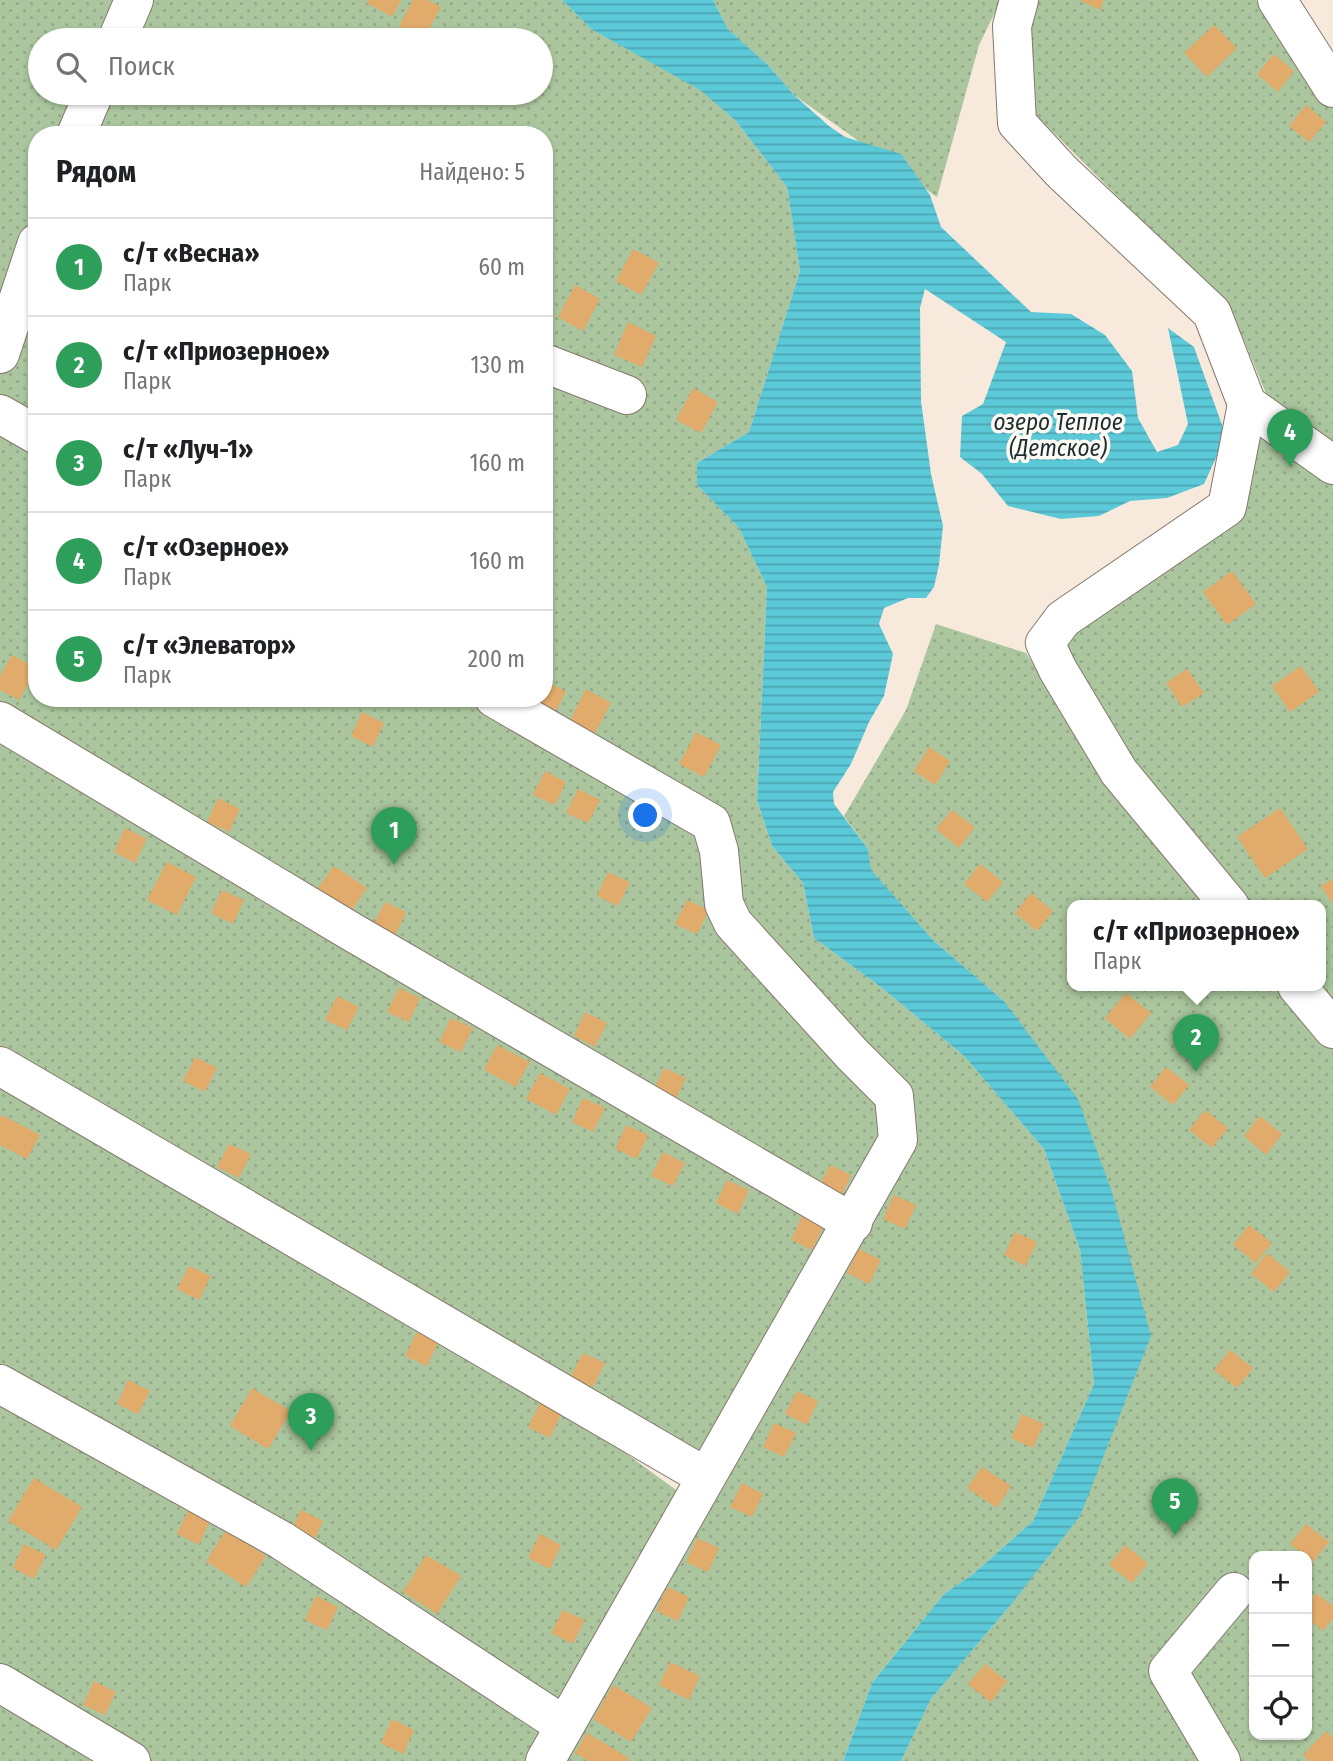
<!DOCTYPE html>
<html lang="ru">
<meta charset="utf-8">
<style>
:root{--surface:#fff;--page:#f2f2f2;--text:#202124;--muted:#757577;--line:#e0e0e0;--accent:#377cb1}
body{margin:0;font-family:"Fira Sans Condensed",sans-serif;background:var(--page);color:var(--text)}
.controls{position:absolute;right:21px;bottom:21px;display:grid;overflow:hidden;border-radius:14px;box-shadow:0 2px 5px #0004}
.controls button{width:63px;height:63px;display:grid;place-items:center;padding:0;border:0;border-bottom:2px solid var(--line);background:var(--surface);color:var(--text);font:35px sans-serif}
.you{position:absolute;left:646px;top:816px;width:24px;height:24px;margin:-18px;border:5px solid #fff;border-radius:50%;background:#1a73e8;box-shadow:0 0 0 10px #1a73e833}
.badge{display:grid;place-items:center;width:46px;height:46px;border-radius:50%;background:var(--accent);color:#fff;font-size:23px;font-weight:700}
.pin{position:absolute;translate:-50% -58px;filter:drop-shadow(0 2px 4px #0008)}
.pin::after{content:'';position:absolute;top:37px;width:24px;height:21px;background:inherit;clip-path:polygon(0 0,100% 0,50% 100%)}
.popup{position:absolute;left:1067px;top:900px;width:259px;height:91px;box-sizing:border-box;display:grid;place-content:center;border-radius:14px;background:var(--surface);filter:drop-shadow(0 2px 5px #0005);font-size:23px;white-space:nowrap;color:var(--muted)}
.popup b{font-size:26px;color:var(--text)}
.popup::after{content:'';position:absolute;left:50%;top:100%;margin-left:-14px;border:14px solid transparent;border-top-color:var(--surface)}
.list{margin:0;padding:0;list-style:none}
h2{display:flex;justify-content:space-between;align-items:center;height:91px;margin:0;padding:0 28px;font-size:30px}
h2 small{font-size:23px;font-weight:400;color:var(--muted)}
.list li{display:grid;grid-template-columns:46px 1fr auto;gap:21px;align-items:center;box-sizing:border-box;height:98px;padding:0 28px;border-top:2px solid var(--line)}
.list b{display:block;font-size:26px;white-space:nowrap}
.list p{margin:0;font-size:23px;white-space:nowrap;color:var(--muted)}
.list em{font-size:23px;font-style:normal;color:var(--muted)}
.icon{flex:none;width:38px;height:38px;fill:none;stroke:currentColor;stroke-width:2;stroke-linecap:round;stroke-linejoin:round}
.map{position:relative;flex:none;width:1333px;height:1761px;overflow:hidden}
.search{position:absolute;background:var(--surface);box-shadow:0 2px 5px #0004;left:28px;top:28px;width:525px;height:77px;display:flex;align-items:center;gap:18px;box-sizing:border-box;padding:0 24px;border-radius:38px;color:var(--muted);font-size:26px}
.panel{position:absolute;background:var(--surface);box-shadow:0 2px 5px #0004;left:28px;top:126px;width:525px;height:581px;border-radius:28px}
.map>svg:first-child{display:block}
.park{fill:url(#park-dots);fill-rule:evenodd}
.water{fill:url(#water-rules)}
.building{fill:#e0ab6b}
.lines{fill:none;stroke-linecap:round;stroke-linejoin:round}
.minor-casing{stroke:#84786c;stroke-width:40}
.minor{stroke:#fff;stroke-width:38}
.labels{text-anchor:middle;stroke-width:7;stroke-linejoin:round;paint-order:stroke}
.water-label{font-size:23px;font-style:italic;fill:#1a2e31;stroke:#fef9f3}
</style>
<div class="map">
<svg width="1333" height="1761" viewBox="0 0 1333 1761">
<defs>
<pattern id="park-dots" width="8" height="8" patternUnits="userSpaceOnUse" patternTransform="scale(1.75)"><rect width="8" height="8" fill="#abc69e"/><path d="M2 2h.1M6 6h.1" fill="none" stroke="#93aa88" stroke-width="1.8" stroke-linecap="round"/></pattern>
<pattern id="water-rules" width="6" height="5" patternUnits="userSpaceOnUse" patternTransform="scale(1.75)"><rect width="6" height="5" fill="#5cc9d9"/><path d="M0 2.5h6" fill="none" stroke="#4ca3b0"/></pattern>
</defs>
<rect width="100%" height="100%" fill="#f7eadc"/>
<path class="park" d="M 0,0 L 562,0 L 591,29 L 700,89 L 736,121 L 787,187 L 800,271 L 749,432 L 697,463 L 697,485 L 739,528 L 767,587 L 757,800 L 772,846 L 803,883 L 814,938 L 882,988 L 964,1056 L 1044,1149 L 1080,1250 L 1094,1384 L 1033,1521 L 973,1574 L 944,1594 L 872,1683 L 843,1761 L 555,1761 L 718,1475 L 0,1053 ZM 40,40 L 541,40 L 541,93 L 40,93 ZM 37,135 L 544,135 L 544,698 L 37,698 Z
M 713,0 L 1001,0 L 979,45 L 937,197 L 794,95 L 768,65 L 728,29 Z
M 1031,0 L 1256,0 L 1326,100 L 1333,97 L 1333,1009 L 1320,986 L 1320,906 L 1246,906 L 1132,770 L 1061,643 L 1085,615 L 1226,532 L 1269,401 L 1232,311 L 1028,107 Z
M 936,624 L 1026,653 L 1105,778 L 1214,906 L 1072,906 L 1072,986 L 1282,986 L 1333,1046 L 1333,1761 L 901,1761 L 931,1699 L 1009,1607 L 1151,1336 L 1004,1001 L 934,941 L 870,870 L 868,849 L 844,816 L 906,710 ZM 1254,1556 L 1307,1556 L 1307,1735 L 1254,1735 Z
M 0,1077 L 562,1407 L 683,1495 L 528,1761 L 0,1761 Z"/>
<path class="water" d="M 562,0 L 713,0 L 728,29 L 768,65 L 794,95 L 829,126 L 845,137 L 901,154 L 930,195 L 941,227 L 1031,312 L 1071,314 L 1105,335 L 1132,371 L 1138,418 L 1157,452 L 1178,445 L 1188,424 L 1168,328 L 1194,347 L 1226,436 L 1204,484 L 1167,498 L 1130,501 L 1099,516 L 1061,519 L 1008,506 L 982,474 L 960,457 L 962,416 L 983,404 L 1006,342 L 925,289 L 920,308 L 921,401 L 931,474 L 943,526 L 939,565 L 934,587 L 926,598 L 908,598 L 884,608 L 879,624 L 893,654 L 884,696 L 869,722 L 851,764 L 833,792 L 834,804 L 868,849 L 871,870 L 934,941 L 1004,1001 L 1078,1099 L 1112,1192 L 1151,1336 L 1080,1516 L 1009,1607 L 931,1699 L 901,1761 L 843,1761 L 872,1683 L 944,1594 L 973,1574 L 1033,1521 L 1094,1384 L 1080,1250 L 1044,1149 L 964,1056 L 882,988 L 814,938 L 803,883 L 772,846 L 757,800 L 767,587 L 739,528 L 697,485 L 697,463 L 749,432 L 800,271 L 787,187 L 736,121 L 700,90 L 591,29 Z"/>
<path class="building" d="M 368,0 L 401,0 L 392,17 L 367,3 Z
M 413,0 L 428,0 L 441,7 L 424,39 L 399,26 Z
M 1079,0 L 1104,0 L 1100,10 Z
M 1214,25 L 1237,48 L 1207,77 L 1184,53 Z
M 1274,54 L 1294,71 L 1278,92 L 1257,74 Z
M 1306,105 L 1326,122 L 1309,142 L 1289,126 Z
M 633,249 L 659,263 L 641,295 L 616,281 Z
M 575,285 L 600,299 L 583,331 L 558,317 Z
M 628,322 L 656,336 L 642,367 L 614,355 Z
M 693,388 L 718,402 L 701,433 L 676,420 Z
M 1232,571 L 1256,604 L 1227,625 L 1203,592 Z
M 12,655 L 37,669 L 19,700 L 0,690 L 0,676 Z
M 1301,666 L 1319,692 L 1290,712 L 1272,686 Z
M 1187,669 L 1204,693 L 1182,707 L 1166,683 Z
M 544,679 L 566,692 L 549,723 L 530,698 L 544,698 Z
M 586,689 L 611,703 L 594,735 L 569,722 Z
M 362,712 L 384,723 L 373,747 L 351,736 Z
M 696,732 L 721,745 L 704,777 L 679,764 Z
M 929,747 L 950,761 L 935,785 L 914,771 Z
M 545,771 L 566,782 L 555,805 L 533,795 Z
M 578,789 L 600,800 L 588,823 L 566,813 Z
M 218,798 L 240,809 L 229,832 L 207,822 Z
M 1280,808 L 1308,849 L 1265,878 L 1237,837 Z
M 952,810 L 975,827 L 959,848 L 936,829 Z
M 125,828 L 147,839 L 135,863 L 114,852 Z
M 167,862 L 196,877 L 177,915 L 147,900 Z
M 980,864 L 1003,882 L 987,902 L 964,884 Z
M 334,866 L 367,888 L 343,923 L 310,899 Z
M 608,872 L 630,882 L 618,906 L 597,896 Z
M 1333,879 L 1333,904 L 1321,886 Z
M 222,890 L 244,900 L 233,924 L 211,913 Z
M 1031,893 L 1053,911 L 1037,931 L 1015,913 Z
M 687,900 L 709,910 L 697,934 L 675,924 Z
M 385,902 L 406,912 L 395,936 L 373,925 Z
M 399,988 L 420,998 L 409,1022 L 387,1012 Z
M 1126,993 L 1151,1013 L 1130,1039 L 1105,1018 Z
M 337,996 L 359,1007 L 347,1030 L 325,1020 Z
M 585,1012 L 607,1023 L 595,1047 L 574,1036 Z
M 451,1018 L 473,1028 L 461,1052 L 439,1042 Z
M 497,1045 L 530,1062 L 516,1087 L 484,1070 Z
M 195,1057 L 217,1068 L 205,1092 L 183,1081 Z
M 1166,1067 L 1189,1085 L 1173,1105 L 1150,1087 Z
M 664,1068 L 686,1078 L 674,1102 L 653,1092 Z
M 540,1073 L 570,1089 L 556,1115 L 526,1099 Z
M 583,1098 L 605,1108 L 593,1132 L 572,1122 Z
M 1205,1110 L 1228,1128 L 1212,1148 L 1189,1130 Z
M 2,1115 L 40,1135 L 27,1159 L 0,1145 L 0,1119 Z
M 1260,1116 L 1282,1134 L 1266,1155 L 1244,1136 Z
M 626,1125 L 648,1135 L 637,1159 L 615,1149 Z
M 229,1144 L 251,1154 L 239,1178 L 217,1167 Z
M 663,1152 L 685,1163 L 673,1186 L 651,1176 Z
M 830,1165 L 851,1175 L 840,1199 L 818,1189 Z
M 727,1180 L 749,1190 L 738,1214 L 716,1203 Z
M 894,1195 L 916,1205 L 905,1229 L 883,1219 Z
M 802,1216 L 824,1226 L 812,1250 L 791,1240 Z
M 1249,1225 L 1272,1243 L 1256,1263 L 1233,1245 Z
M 1015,1232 L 1037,1242 L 1025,1266 L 1004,1255 Z
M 859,1249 L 881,1260 L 869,1284 L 847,1273 Z
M 1267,1253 L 1290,1272 L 1274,1292 L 1251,1274 Z
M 189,1266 L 211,1276 L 199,1300 L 177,1289 Z
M 417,1332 L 438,1342 L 427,1366 L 405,1356 Z
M 1230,1350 L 1253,1368 L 1237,1388 L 1214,1370 Z
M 583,1353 L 605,1363 L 593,1387 L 571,1376 Z
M 128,1380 L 150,1391 L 138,1414 L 117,1404 Z
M 252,1388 L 291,1411 L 268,1449 L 230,1426 Z
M 797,1391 L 818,1401 L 807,1425 L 785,1414 Z
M 540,1403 L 561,1414 L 550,1438 L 528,1427 Z
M 1022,1414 L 1044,1424 L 1033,1448 L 1011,1438 Z
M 774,1423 L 796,1433 L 784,1457 L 763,1447 Z
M 982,1467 L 1011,1486 L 997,1508 L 967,1488 Z
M 34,1478 L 82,1507 L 56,1550 L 8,1521 Z
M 742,1483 L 763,1494 L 752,1517 L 730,1507 Z
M 301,1510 L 323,1521 L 312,1544 L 290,1534 Z
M 188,1511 L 210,1521 L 199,1545 L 177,1534 Z
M 1306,1524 L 1329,1542 L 1313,1562 L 1290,1544 Z
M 226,1530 L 266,1556 L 246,1587 L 206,1561 Z
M 540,1534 L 561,1545 L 550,1569 L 528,1558 Z
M 697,1538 L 719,1548 L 708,1572 L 686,1562 Z
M 24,1544 L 46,1555 L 34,1579 L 13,1568 Z
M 1125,1545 L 1148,1563 L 1132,1583 L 1109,1565 Z
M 426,1555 L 461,1576 L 437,1614 L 403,1592 Z
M 667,1587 L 689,1597 L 678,1621 L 656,1611 Z
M 1316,1593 L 1333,1606 L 1333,1619 L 1323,1631 L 1307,1618 L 1307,1605 Z
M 316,1596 L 338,1607 L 327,1630 L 305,1620 Z
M 563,1610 L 585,1620 L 573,1644 L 551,1633 Z
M 670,1662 L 700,1676 L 689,1700 L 659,1685 Z
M 985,1664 L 1007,1681 L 991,1702 L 968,1684 Z
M 94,1681 L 116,1692 L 105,1715 L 83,1705 Z
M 613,1685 L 652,1708 L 631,1742 L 593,1719 Z
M 392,1719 L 414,1730 L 403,1754 L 381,1743 Z
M 1326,1731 L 1333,1738 L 1333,1761 L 1309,1761 L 1303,1755 Z
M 587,1733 L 629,1758 L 627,1761 L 589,1761 L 575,1753 Z"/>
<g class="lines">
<defs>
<path id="minor" d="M 1019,0 L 1012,26 L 1017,123 L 1062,172 L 1212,313 L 1247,404 L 1227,507 L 1063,619 L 1045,643 L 1058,670 L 1119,772 L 1230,906
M 1277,0 L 1333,88
M 117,40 L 134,0
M 76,135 L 94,93
M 0,354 L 37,243
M 544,363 L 627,395
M 1247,404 L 1333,465
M 0,414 L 37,435
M 494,698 L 711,823 L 719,851 L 724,904 L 733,923 L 852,1054 L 894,1096 L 898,1140 L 545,1761
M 0,721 L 352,932 L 853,1223
M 1297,986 L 1333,1029
M 0,1066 L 706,1477
M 0,1384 L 281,1540 L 565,1726
M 0,1683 L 131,1761
M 1221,1761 L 1168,1671 L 1234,1592"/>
</defs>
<use href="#minor" class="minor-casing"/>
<use href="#minor" class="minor"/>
</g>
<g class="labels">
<g class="water-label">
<text x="1058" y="430">озеро Теплое<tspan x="1058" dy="26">(Детское)</tspan></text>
</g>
</g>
</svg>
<div class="controls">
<button>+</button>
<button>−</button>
<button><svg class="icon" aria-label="locate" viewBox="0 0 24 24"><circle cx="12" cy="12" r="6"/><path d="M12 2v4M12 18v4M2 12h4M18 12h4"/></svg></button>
</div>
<div class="you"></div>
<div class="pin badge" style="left:394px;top:865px;background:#2e9e5b">1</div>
<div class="pin badge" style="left:1196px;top:1072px;background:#2e9e5b">2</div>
<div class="popup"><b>с/т «Приозерное»</b>Парк</div>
<div class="pin badge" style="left:311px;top:1451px;background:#2e9e5b">3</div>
<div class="pin badge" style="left:1290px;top:467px;background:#2e9e5b">4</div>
<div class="pin badge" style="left:1175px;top:1536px;background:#2e9e5b">5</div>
<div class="search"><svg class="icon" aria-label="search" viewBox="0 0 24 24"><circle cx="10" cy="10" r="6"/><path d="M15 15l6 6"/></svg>Поиск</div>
<section class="panel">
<h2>Рядом<small>Найдено: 5</small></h2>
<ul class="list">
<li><span class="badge" style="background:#2e9e5b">1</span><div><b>с/т «Весна»</b><p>Парк</p></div><em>60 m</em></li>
<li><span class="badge" style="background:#2e9e5b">2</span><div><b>с/т «Приозерное»</b><p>Парк</p></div><em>130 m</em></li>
<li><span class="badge" style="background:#2e9e5b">3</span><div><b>с/т «Луч-1»</b><p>Парк</p></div><em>160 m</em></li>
<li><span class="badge" style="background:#2e9e5b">4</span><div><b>с/т «Озерное»</b><p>Парк</p></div><em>160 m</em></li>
<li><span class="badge" style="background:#2e9e5b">5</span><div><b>с/т «Элеватор»</b><p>Парк</p></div><em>200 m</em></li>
</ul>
</section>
</div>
